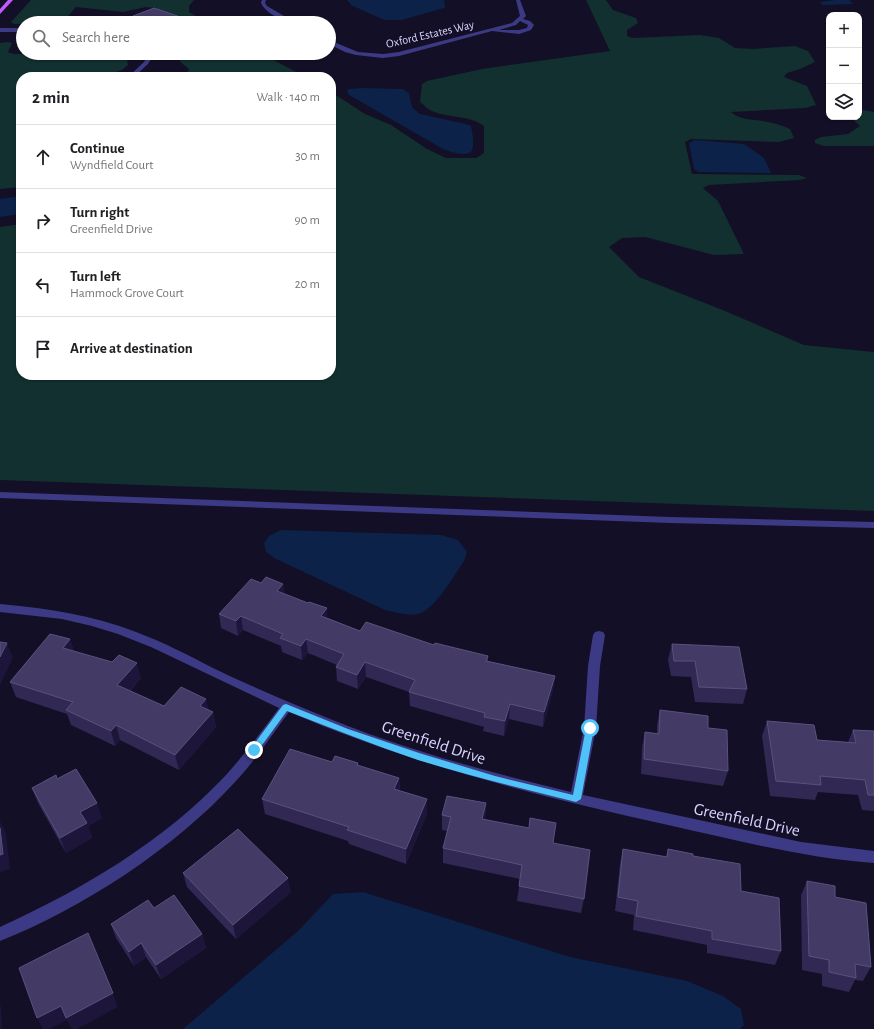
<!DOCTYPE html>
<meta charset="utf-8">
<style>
:root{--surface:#fff;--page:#f2f2f2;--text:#202124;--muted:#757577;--line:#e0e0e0}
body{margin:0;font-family:"Alegreya Sans",sans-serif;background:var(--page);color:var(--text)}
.controls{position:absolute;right:12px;top:12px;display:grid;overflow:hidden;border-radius:8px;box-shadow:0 1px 3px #0004}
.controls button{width:36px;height:36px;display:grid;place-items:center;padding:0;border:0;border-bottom:1px solid var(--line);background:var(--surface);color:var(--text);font:20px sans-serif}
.stop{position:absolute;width:12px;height:12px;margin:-9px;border:3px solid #4fc3f7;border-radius:50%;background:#fff}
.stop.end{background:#4fc3f7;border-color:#fff;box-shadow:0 1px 4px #0008}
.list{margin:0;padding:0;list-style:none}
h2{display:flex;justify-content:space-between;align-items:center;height:52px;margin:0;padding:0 16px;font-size:17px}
h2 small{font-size:13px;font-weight:400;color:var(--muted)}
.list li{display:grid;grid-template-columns:26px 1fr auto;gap:12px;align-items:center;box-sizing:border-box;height:64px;padding:0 16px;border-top:1px solid var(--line)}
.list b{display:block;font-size:15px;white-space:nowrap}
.list p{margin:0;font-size:13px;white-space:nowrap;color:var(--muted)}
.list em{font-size:13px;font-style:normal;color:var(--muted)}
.icon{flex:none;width:22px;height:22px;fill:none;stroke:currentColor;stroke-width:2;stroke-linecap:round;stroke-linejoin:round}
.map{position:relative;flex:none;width:874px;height:1029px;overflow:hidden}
.search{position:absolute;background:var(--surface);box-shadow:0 1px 3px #0004;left:16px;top:16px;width:320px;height:44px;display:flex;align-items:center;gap:10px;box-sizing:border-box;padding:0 14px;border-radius:22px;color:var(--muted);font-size:15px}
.panel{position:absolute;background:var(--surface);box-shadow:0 1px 3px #0004;left:16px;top:72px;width:320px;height:308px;border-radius:16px}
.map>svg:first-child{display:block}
.green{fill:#12302f}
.water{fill:#0c2248}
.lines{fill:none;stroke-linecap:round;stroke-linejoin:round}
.minor{fill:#3d3a85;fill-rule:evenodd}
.major{fill:#c25bff;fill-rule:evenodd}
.wall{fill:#312854}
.shaded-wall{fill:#1d163a}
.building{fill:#433a66;stroke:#5a527e}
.route{fill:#4fc3f7}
.labels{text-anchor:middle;stroke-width:3.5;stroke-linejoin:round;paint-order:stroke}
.far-street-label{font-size:12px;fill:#d9d4ff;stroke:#130f26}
.near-street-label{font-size:17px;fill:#d9d4ff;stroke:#130f26}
</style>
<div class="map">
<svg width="874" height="1029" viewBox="0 0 874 1029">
<rect width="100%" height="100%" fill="#130f26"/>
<path class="green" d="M 31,0 L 194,0 L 189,6 L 189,12 L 207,23 L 183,23 L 156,8 L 146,7 L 123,12 L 76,7 L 62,23 L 14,24 L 11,22 Z
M 586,0 L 606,0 L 613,10 L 636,18 L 638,23 L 627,30 L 627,36 L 632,38 L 700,35 L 719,38 L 735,48 L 753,49 L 795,46 L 808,51 L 815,62 L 800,69 L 787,73 L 784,77 L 807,86 L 816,105 L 805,108 L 731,112 C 741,121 755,119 768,122 C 775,123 783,126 790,129 L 794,138 L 779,142 L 691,139 L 685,142 L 692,174 L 799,175 L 807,178 L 800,180 L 709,185 L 703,188 L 718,201 L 744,254 L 714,255 L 645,237 L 622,238 L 609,247 L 639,277 L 725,311 L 804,345 L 874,352 L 874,511 L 0,480 L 0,227 L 21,224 L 21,375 L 331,375 L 331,149 L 334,147 L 336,123 L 331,119 L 331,92 L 365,114 L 391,125 L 427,149 L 446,158 L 476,158 L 484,153 L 484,126 C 468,114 447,119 430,110 C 426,108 423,104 420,102 L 422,84 L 427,81 L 482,69 L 610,51 Z
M 8,42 L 12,43 L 8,52 L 13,54 L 107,55 L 127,60 L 128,65 L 122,70 L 101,77 L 21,77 L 21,187 L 0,189 L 0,43 Z
M 202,53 L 260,53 L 306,77 L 185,77 L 189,69 L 179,61 Z
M 859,109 L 874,112 L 874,146 L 824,146 L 815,143 L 815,140 L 821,137 L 848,134 L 860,126 L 850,117 L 859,117 Z"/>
<path class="water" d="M 347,0 L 444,0 L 445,7 L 444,8 L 402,20 L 384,20 L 351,5 Z
M 835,0 L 849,0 L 853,4 L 822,5 L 820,2 Z
M 362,88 L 403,89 L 409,93 L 412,107 L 420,114 L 466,124 L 471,126 C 472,132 474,139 473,146 C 473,160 451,152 443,149 L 349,95 L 347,91 L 349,89 Z
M 695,140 L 744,144 L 764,158 L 771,173 L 699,172 L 694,169 L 689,143 Z
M 21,196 L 21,214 L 0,217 L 0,199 Z
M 281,530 L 441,535 L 458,540 L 467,552 L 464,561 C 455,574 434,611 418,614 C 407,616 395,612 385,610 L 276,559 L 266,552 L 264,543 L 269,536 Z
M 363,892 L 570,957 L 687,981 L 723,996 L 741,1009 L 744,1025 L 740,1029 L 183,1029 L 298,931 L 333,894 Z"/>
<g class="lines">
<path class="minor" d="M 262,0 L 266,0 L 265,3 L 267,6 L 296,23 C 285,23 265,13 261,3 Z
M 516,0 L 520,0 L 526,16 L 523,19 L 530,21 L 534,25 L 531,30 L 519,34 L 492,31 L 399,56 L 383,58 L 356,55 L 345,52 L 329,44 L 329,40 L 358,52 L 383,54 L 399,52 L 512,23 L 520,16 ZM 520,21 L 528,25 L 527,28 L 519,30 L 499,30 L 516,25 Z
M 0,28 L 23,28 L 23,32 L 0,32 Z
M 149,53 L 155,53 L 148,64 L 134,77 L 128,77 L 144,62 Z
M 0,492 L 670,517 L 874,522 L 874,528 L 670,523 L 0,498 Z
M 0,604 C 47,608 92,615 136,632 C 163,642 188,655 213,668 C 246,684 279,698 313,712 C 396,747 483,771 571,792 L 584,728 L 588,666 L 593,635 L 595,632 L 599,631 L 603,632 L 605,635 L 600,666 L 596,728 L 583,795 L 801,842 L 874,851 L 874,863 C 804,858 736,840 668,825 C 538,796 411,764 289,712 C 271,736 255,761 235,782 C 175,848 83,908 0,941 L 0,927 C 83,889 163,842 226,775 C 245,754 262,731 279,708 L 151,647 L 118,634 L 92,626 L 62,619 L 0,612 Z"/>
<path class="major" d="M 8,0 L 13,0 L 0,14 L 0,9 Z"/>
</g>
<path class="wall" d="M 133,16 L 193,23 L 134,23 Z
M 261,583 L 283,584 L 284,594 L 328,618 L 360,631 L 488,656 L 488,661 L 555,676 L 553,690 L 543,727 L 509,719 L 504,736 L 483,731 L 484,727 L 410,706 L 409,692 L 366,677 L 358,689 L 337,681 L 336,667 L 337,665 L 308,653 L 302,660 L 282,652 L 281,646 L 243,630 L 238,636 L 221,628 L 219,614 Z
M 70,639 L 74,652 L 141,678 L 130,691 L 164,706 L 209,710 L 213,712 L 216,727 L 179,770 L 120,740 L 115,746 L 71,725 L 67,714 L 16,697 L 10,682 Z
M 672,644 L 747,689 L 743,704 L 695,702 L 691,677 L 671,676 L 668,660 Z
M 660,710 L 708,728 L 728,771 L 723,786 L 641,774 L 642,747 L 645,732 L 657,734 L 657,725 Z
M 767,721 L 817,740 L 848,742 L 853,730 L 874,731 L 874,811 L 862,810 L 858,795 L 818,792 L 815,800 L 770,796 L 762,736 Z
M 332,762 L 358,763 L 358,765 L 399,778 L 400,791 L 427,799 L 427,814 L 406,864 L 349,844 L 348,841 L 265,814 L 262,799 Z
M 32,788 L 102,818 L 88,826 L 92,838 L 66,853 L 38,803 Z
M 486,803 L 485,820 L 554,843 L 584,899 L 581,913 L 517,901 L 520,879 L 443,863 L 443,848 L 447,831 L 442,830 L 442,815 Z
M 623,849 L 666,857 L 668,849 L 693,856 L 741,891 L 781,951 L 775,965 L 707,953 L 707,945 L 633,930 L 634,915 L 615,911 L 620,864 Z
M 183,873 L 291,892 L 236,939 L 187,887 Z
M 807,881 L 835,897 L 871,967 L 863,981 L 855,980 L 849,992 L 822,986 L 822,974 L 802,970 L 801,895 Z
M 154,908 L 202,934 L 206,948 L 161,979 L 146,957 L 134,966 L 116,938 L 111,924 Z"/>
<path class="shaded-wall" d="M 283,584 L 285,598 L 277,591 Z
M 327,608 L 328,623 L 321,616 Z
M 241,616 L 243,630 L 238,636 L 236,621 Z
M 70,639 L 75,655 L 63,648 Z
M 306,639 L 308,653 L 302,660 L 301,646 Z
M 7,643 L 13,658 L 0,685 L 0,657 Z
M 365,662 L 366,677 L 358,689 L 357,675 Z
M 137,663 L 141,678 L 121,700 L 117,685 Z
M 555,676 L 553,690 L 543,727 L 544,712 Z
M 206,699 L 210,714 L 200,706 Z
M 510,704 L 509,719 L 504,736 L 505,721 Z
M 213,712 L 216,727 L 179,770 L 175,755 Z
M 116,725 L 120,740 L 115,746 L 111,731 Z
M 399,778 L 400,793 L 394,789 Z
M 427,799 L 427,814 L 406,864 L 406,849 Z
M 97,803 L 102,818 L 88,826 L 92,838 L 66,853 L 60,838 L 80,812 Z
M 486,803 L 485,818 L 481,834 L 482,819 Z
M 0,821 L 6,834 L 10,869 L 0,872 Z
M 288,878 L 291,892 L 236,939 L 233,925 Z
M 88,933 L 118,1007 L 77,1029 L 71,1029 L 67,1020 L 49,1029 L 43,1029 L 37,1018 L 61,1006 Z
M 202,934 L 206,948 L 161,979 L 156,965 Z
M 141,943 L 146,957 L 134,966 L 129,952 Z
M 0,1006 L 1,1007 L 2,1029 L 0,1029 Z"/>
<path class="building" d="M 154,8 L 192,21 L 193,23 L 155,23 L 133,16 Z
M 266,577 L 283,584 L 277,591 L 308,603 L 309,602 L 327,608 L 321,616 L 360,631 L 366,622 L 434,645 L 435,643 L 488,656 L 486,661 L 555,676 L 544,712 L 510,704 L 505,721 L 484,717 L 485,713 L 409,692 L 415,680 L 365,662 L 357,675 L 336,667 L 344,654 L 306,639 L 301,646 L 280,638 L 283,634 L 241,616 L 236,621 L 219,614 L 251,579 L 261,583 Z
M 50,634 L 70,639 L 63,648 L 112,662 L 119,655 L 137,663 L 117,685 L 164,706 L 181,687 L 206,699 L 200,706 L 213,712 L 175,755 L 116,725 L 111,731 L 66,710 L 73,702 L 10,682 Z
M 0,642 L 7,643 L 0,657 Z
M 672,644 L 739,647 L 747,689 L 699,687 L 695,661 L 674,661 Z
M 660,710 L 708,716 L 708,728 L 727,730 L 728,771 L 644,759 L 645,732 L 659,734 Z
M 767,721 L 814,725 L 817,740 L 856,743 L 853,730 L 874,731 L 874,795 L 868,795 L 865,780 L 820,776 L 821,785 L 776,781 Z
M 290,749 L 332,762 L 335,756 L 358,763 L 357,765 L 399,778 L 394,789 L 427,799 L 406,849 L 347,830 L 349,827 L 262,799 Z
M 76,769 L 97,803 L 80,812 L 87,823 L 60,838 L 32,788 L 56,775 L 57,779 Z
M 447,796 L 486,803 L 482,819 L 529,828 L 530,818 L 556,823 L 553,843 L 590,850 L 584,899 L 519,886 L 522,865 L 443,848 L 451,817 L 442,815 Z
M 0,828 L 3,854 L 0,855 Z
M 238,829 L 288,878 L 233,925 L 183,873 Z
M 623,849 L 667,857 L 668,849 L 693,854 L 693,856 L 740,864 L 741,891 L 779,898 L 781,951 L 712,939 L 712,931 L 636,916 L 638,901 L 618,897 Z
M 807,881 L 835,886 L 835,897 L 866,903 L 871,967 L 855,964 L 856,978 L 829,972 L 829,960 L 809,956 Z
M 174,895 L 202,934 L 156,965 L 141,943 L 129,952 L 111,924 L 148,900 L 154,908 Z
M 88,933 L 113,993 L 66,1018 L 61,1006 L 37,1018 L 19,968 Z"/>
<path class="route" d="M 286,704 L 348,729 L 419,753 L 495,776 L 573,795 L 586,728 L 590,725 L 594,728 L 581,799 L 576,802 C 523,789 470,776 418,760 C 374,745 331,728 287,711 L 257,752 L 252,752 L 252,747 L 283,705 Z"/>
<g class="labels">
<g class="far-street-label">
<text transform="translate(430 34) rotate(-13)" y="4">Oxford Estates Way</text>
</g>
<g class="near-street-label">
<text transform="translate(434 742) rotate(18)" y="6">Greenfield Drive</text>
<text transform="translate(747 819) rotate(12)" y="6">Greenfield Drive</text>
</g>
</g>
</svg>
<div class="controls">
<button>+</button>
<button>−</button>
<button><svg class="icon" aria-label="layers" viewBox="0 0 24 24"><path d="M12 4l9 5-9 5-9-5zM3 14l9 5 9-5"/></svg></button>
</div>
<div class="stop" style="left:590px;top:728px"></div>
<div class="stop end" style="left:254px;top:750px"></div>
<div class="search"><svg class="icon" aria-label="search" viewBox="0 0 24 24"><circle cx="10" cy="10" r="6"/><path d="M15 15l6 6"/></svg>Search here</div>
<section class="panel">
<h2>2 min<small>Walk · 140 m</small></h2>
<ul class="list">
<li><svg class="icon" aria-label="ahead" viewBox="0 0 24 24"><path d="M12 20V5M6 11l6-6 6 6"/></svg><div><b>Continue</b><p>Wyndfield Court</p></div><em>30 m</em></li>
<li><svg class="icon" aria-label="right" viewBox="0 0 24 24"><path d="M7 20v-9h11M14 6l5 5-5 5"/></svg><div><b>Turn right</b><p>Greenfield Drive</p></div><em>90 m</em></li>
<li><svg class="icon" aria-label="left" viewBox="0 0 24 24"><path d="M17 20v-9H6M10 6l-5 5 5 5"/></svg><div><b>Turn left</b><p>Hammock Grove Court</p></div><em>20 m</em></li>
<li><svg class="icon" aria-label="arrive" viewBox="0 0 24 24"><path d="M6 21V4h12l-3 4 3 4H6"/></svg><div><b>Arrive at destination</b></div></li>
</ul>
</section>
</div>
